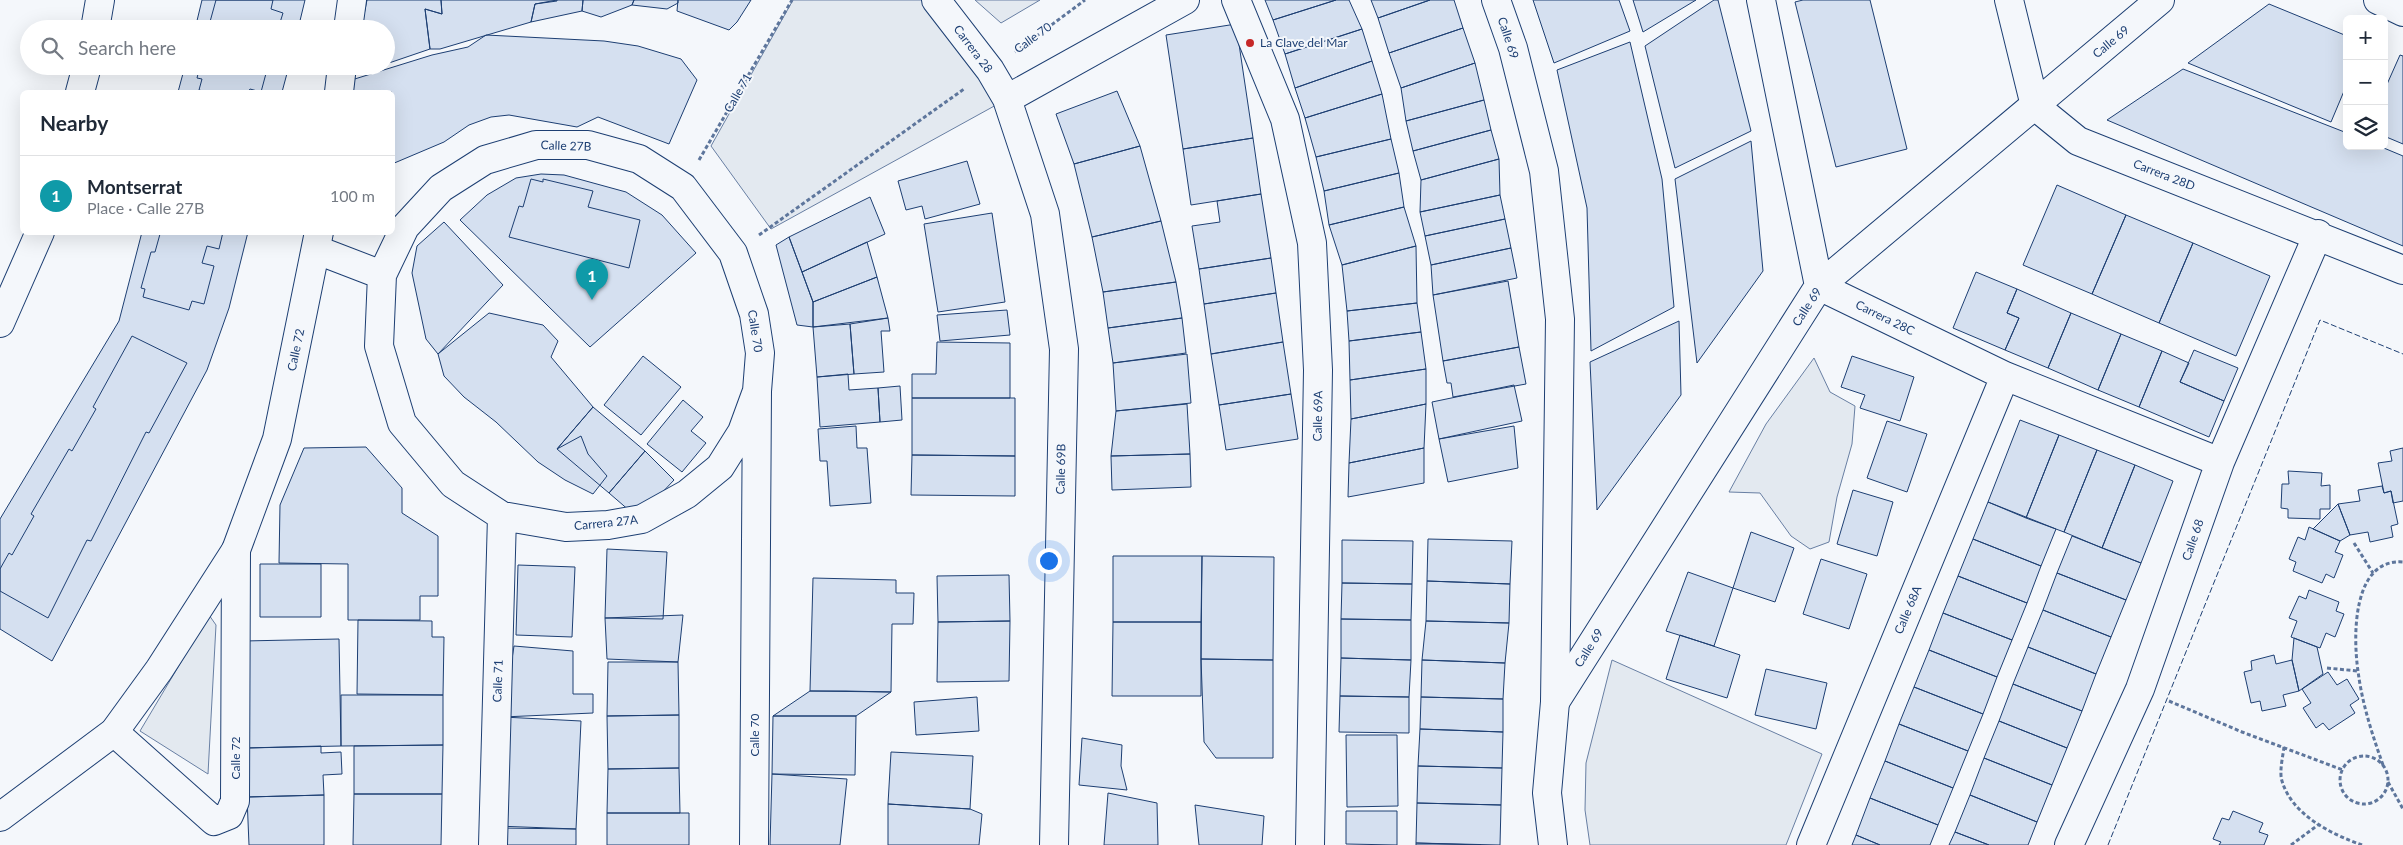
<!DOCTYPE html>
<meta charset="utf-8">
<style>
:root{--surface:#fff;--page:#f2f2f3;--text:#1f2937;--muted:#747a83;--line:#e0e1e3;--accent:#111827}
body{margin:0;font-family:Lato,sans-serif;background:var(--page);color:var(--text)}
.controls{position:absolute;right:15px;top:15px;display:grid;overflow:hidden;border-radius:8px;box-shadow:0 5px 20px #0002}
.controls button{width:45px;height:45px;display:grid;place-items:center;padding:0;border:0;border-bottom:1px solid var(--line);background:var(--surface);color:var(--text);font:25px sans-serif}
.you{position:absolute;left:1048px;top:560px;width:18px;height:18px;margin:-12px;border:4px solid #fff;border-radius:50%;background:#1a73e8;box-shadow:0 0 0 8px #1a73e833}
.badge{display:grid;place-items:center;width:32px;height:32px;border-radius:50%;background:var(--accent);color:#fff;font-size:16px;font-weight:700}
.pin{position:absolute;translate:-50% -41px;filter:drop-shadow(0 1px 2px #0008)}
.pin::after{content:'';position:absolute;top:26px;width:18px;height:15px;background:inherit;clip-path:polygon(0 0,100% 0,50% 100%)}
.list{margin:0;padding:0;list-style:none}
h2{display:flex;justify-content:space-between;align-items:center;height:65px;margin:0;padding:0 20px;font-size:21px}
h2 small{font-size:16px;font-weight:400;color:var(--muted)}
.list li{display:grid;grid-template-columns:32px 1fr auto;gap:15px;align-items:center;box-sizing:border-box;height:80px;padding:0 20px;border-top:1px solid var(--line)}
.list b{display:block;font-size:19px;white-space:nowrap}
.list p{margin:0;font-size:16px;white-space:nowrap;color:var(--muted)}
.list em{font-size:16px;font-style:normal;color:var(--muted)}
.icon{flex:none;width:28px;height:28px;fill:none;stroke:currentColor;stroke-width:2;stroke-linecap:round;stroke-linejoin:round}
.map{position:relative;flex:none;width:2403px;height:845px;overflow:hidden}
.search{position:absolute;background:var(--surface);box-shadow:0 5px 20px #0002;left:20px;top:20px;width:375px;height:55px;display:flex;align-items:center;gap:12px;box-sizing:border-box;padding:0 18px;border-radius:28px;color:var(--muted);font-size:19px}
.panel{position:absolute;background:var(--surface);box-shadow:0 5px 20px #0002;left:20px;top:90px;width:375px;height:145px;border-radius:8px}
.map>svg:first-child{display:block}
.green{fill:#e3e9f0;stroke:#687fa3}
.building{fill:#d5e0f0;stroke:#1d3f73}
.lines{fill:none;stroke-linecap:round;stroke-linejoin:round}
.minor-casing{stroke:#1d3f73;stroke-width:30}
.tertiary-casing{stroke:#1d3f73;stroke-width:30}
.path{stroke:#5e769c;stroke-width:3;stroke-dasharray:4 2.5;stroke-linecap:butt}
.minor{stroke:#f4f7fb;stroke-width:28}
.tertiary{stroke:#f4f7fb;stroke-width:28}
.fence{stroke:#1d3f73;stroke-width:1;stroke-dasharray:6 2.5;stroke-linecap:butt}
.poi-dot{fill:#c62828;stroke:#f4f7fb;stroke-width:2}
.labels{text-anchor:middle;stroke-width:4;stroke-linejoin:round;paint-order:stroke}
.street-label{font-size:12px;fill:#1d3f73;stroke:#f4f7fb}
.poi-label{font-size:12px;fill:#1d3f73;stroke:#f4f7fb;text-anchor:start}
</style>
<div class="map">
<svg width="2403" height="845" viewBox="0 0 2403 845">
<rect width="100%" height="100%" fill="#f4f7fb"/>
<path class="green" d="M 793,0 L 927,0 L 1007,99 L 771,229 L 711,146 Z
M 975,0 L 1040,0 L 1001,23 Z
M 1814,358 L 1830,392 L 1855,406 L 1852,444 L 1837,497 L 1829,542 L 1810,549 L 1791,536 L 1760,493 L 1729,492 L 1766,424 Z
M 209,615 L 216,625 L 208,774 L 140,731 Z
M 1612,660 L 1822,754 L 1786,845 L 1590,845 L 1585,810 L 1586,763 Z"/>
<path class="building" d="M 202,0 L 305,0 L 298,29 L 195,29 Z
M 216,0 L 273,0 L 271,9 L 283,13 L 278,29 L 208,29 Z
M 367,0 L 441,0 L 442,14 L 425,9 L 430,49 L 386,64 L 386,29 L 361,29 Z
M 441,0 L 557,0 L 557,1 L 535,4 L 531,22 L 440,49 L 430,49 L 425,9 L 442,14 Z
M 583,0 L 582,11 L 531,22 L 535,4 L 557,0 Z
M 583,0 L 634,0 L 632,5 L 601,17 L 582,11 Z
M 634,0 L 678,0 L 678,3 L 667,9 L 632,5 Z
M 678,0 L 751,0 L 737,22 L 729,30 L 677,11 Z
M 1265,0 L 1336,0 L 1273,20 Z
M 1336,0 L 1349,0 L 1362,29 L 1285,54 L 1273,20 Z
M 1371,0 L 1430,0 L 1378,18 Z
M 1430,0 L 1454,0 L 1463,28 L 1389,53 L 1378,18 Z
M 1533,0 L 1619,0 L 1630,31 L 1554,63 Z
M 1633,0 L 1696,0 L 1643,32 Z
M 1714,0 L 1718,0 L 1751,131 L 1675,168 L 1645,46 Z
M 1803,0 L 1870,0 L 1907,149 L 1836,167 L 1795,2 Z
M 2269,4 L 2347,36 L 2347,84 L 2331,122 L 2188,63 Z
M 1236,24 L 1253,138 L 1183,149 L 1166,35 Z
M 1463,28 L 1475,63 L 1401,88 L 1389,53 Z
M 1362,29 L 1372,61 L 1295,88 L 1285,54 Z
M 486,35 L 604,41 L 638,46 L 681,59 L 697,80 L 669,144 L 598,117 L 577,127 L 509,115 L 491,117 L 469,125 L 444,142 L 392,164 L 392,92 L 342,92 L 345,82 L 432,55 L 468,47 Z
M 1630,42 L 1662,179 L 1674,307 L 1591,351 L 1587,208 L 1557,70 Z
M 2400,55 L 2403,56 L 2403,144 L 2384,136 L 2384,91 Z
M 1372,61 L 1382,94 L 1305,118 L 1295,88 Z
M 1475,63 L 1484,100 L 1406,121 L 1401,88 Z
M 185,66 L 289,66 L 282,92 L 178,92 Z
M 200,66 L 268,66 L 261,92 L 250,89 L 248,92 L 207,92 L 199,90 L 202,79 L 197,78 Z
M 360,66 L 379,66 L 361,72 Z
M 2183,69 L 2347,133 L 2347,146 L 2379,146 L 2403,156 L 2403,246 L 2107,120 Z
M 1117,91 L 1140,146 L 1074,164 L 1056,114 Z
M 1382,94 L 1391,139 L 1316,157 L 1305,118 Z
M 1484,100 L 1491,130 L 1413,151 L 1406,121 Z
M 1491,130 L 1499,159 L 1421,180 L 1413,151 Z
M 1253,138 L 1261,194 L 1191,205 L 1183,149 Z
M 1391,139 L 1399,173 L 1324,191 L 1316,157 Z
M 1751,141 L 1763,271 L 1697,363 L 1675,179 Z
M 1140,146 L 1161,221 L 1092,237 L 1074,164 Z
M 1499,159 L 1500,195 L 1420,212 L 1421,180 Z
M 967,161 L 980,204 L 925,219 L 922,206 L 906,210 L 898,181 Z
M 1399,173 L 1404,207 L 1329,225 L 1324,191 Z
M 541,174 L 564,175 L 626,192 L 662,215 L 696,253 L 590,347 L 460,220 L 487,195 L 516,178 Z
M 531,179 L 543,182 L 543,179 L 593,191 L 588,207 L 640,220 L 629,268 L 509,237 L 519,206 L 523,207 Z
M 2057,185 L 2126,215 L 2092,294 L 2023,265 Z
M 1261,194 L 1271,258 L 1199,269 L 1192,226 L 1220,222 L 1217,201 Z
M 1500,195 L 1505,219 L 1425,236 L 1420,212 Z
M 870,197 L 885,234 L 802,272 L 789,237 Z
M 1404,207 L 1416,246 L 1342,265 L 1329,225 Z
M 992,213 L 1005,302 L 938,312 L 924,224 Z
M 2126,215 L 2193,243 L 2159,323 L 2092,294 Z
M 1505,219 L 1511,248 L 1431,265 L 1425,236 Z
M 1161,221 L 1176,282 L 1103,292 L 1092,237 Z
M 444,222 L 503,285 L 438,354 L 426,339 L 412,273 L 417,246 Z
M 142,232 L 248,232 L 229,308 L 207,370 L 52,661 L 0,629 L 0,519 L 119,321 Z
M 223,232 L 219,249 L 207,246 L 202,263 L 214,266 L 204,304 L 192,301 L 189,310 L 143,297 L 145,289 L 141,288 L 151,252 L 155,252 L 160,234 L 156,232 Z
M 789,237 L 813,302 L 813,327 L 797,325 L 776,245 Z
M 867,242 L 877,277 L 813,302 L 802,272 Z
M 2193,243 L 2270,276 L 2236,356 L 2159,323 Z
M 1416,246 L 1417,303 L 1347,311 L 1342,265 Z
M 1511,248 L 1517,278 L 1433,295 L 1431,265 Z
M 1271,258 L 1276,293 L 1204,304 L 1199,269 Z
M 1976,272 L 2017,289 L 2007,313 L 2019,318 L 2005,350 L 1953,328 Z
M 877,277 L 888,318 L 813,327 L 813,302 Z
M 1508,281 L 1519,347 L 1443,361 L 1433,295 Z
M 1176,282 L 1182,318 L 1108,328 L 1103,292 Z
M 2017,289 L 2071,313 L 2048,368 L 2005,350 L 2019,318 L 2007,313 Z
M 1276,293 L 1283,342 L 1211,354 L 1204,304 Z
M 1417,303 L 1421,332 L 1349,341 L 1347,311 Z
M 1007,310 L 1010,335 L 940,341 L 937,315 Z
M 489,313 L 543,325 L 558,341 L 551,357 L 593,407 L 557,449 L 581,436 L 588,454 L 607,476 L 593,494 L 565,480 L 538,462 L 496,422 L 464,397 L 444,376 L 438,354 Z
M 2071,313 L 2121,334 L 2098,390 L 2048,368 Z
M 888,318 L 890,331 L 881,331 L 884,372 L 854,374 L 850,324 Z
M 1182,318 L 1186,353 L 1113,363 L 1108,328 Z
M 1679,321 L 1681,395 L 1597,510 L 1590,362 Z
M 850,324 L 854,374 L 817,377 L 813,327 Z
M 1421,332 L 1426,369 L 1350,380 L 1349,341 Z
M 2121,334 L 2162,351 L 2139,407 L 2098,390 Z
M 132,336 L 187,363 L 149,433 L 146,432 L 91,541 L 87,540 L 48,618 L 0,591 L 0,569 L 9,553 L 12,555 L 34,516 L 31,514 L 69,449 L 72,451 L 96,409 L 93,407 Z
M 937,342 L 1010,343 L 1010,398 L 912,398 L 912,374 L 936,374 Z
M 1283,342 L 1291,394 L 1219,405 L 1211,354 Z
M 1519,347 L 1526,384 L 1453,397 L 1451,383 L 1447,383 L 1443,361 Z
M 2194,350 L 2238,368 L 2224,401 L 2180,382 Z
M 2162,351 L 2189,363 L 2180,382 L 2224,401 L 2209,437 L 2139,407 Z
M 1187,354 L 1191,403 L 1116,411 L 1113,363 Z
M 643,356 L 681,387 L 641,435 L 604,405 Z
M 1852,356 L 1914,377 L 1900,421 L 1860,408 L 1865,395 L 1841,387 Z
M 1426,369 L 1426,404 L 1351,419 L 1350,380 Z
M 848,374 L 849,390 L 878,388 L 880,422 L 820,427 L 817,377 Z
M 1514,385 L 1522,421 L 1439,439 L 1432,402 Z
M 900,386 L 902,420 L 880,422 L 878,388 Z
M 1291,394 L 1298,439 L 1226,450 L 1219,405 Z
M 912,398 L 1015,398 L 1015,456 L 912,455 Z
M 683,400 L 703,417 L 691,431 L 706,443 L 682,472 L 647,444 Z
M 1187,404 L 1190,454 L 1111,456 L 1116,411 Z
M 1426,404 L 1424,448 L 1349,463 L 1351,419 Z
M 593,407 L 645,451 L 609,493 L 557,449 Z
M 2020,420 L 2059,435 L 2026,518 L 1988,502 Z
M 1887,421 L 1927,434 L 1907,492 L 1867,478 Z
M 856,426 L 857,448 L 867,448 L 871,503 L 830,506 L 827,461 L 820,461 L 818,429 Z
M 1514,426 L 1518,468 L 1448,482 L 1439,439 Z
M 2059,435 L 2097,450 L 2064,532 L 2026,518 Z
M 366,447 L 402,488 L 402,513 L 438,536 L 438,596 L 420,596 L 420,620 L 348,620 L 348,564 L 279,563 L 280,505 L 304,448 Z
M 1424,448 L 1424,483 L 1348,497 L 1349,463 Z
M 2403,448 L 2403,501 L 2393,503 L 2391,491 L 2384,493 L 2378,463 L 2392,461 L 2390,451 Z
M 2097,450 L 2135,465 L 2102,548 L 2064,532 Z
M 645,451 L 674,480 L 638,518 L 609,493 Z
M 1190,454 L 1191,487 L 1112,490 L 1111,456 Z
M 912,455 L 1015,456 L 1015,496 L 911,495 Z
M 2135,465 L 2173,481 L 2141,563 L 2102,548 Z
M 2288,471 L 2322,473 L 2321,486 L 2330,485 L 2330,509 L 2320,509 L 2320,519 L 2288,518 L 2288,509 L 2281,508 L 2282,484 L 2289,484 Z
M 2382,486 L 2384,493 L 2391,491 L 2398,524 L 2391,526 L 2393,537 L 2370,542 L 2368,532 L 2350,535 L 2338,504 L 2360,501 L 2358,490 Z
M 1853,490 L 1893,502 L 1877,556 L 1837,544 Z
M 1988,502 L 2056,529 L 2041,566 L 1973,539 Z
M 2338,504 L 2350,535 L 2340,541 L 2313,529 Z
M 2309,527 L 2340,541 L 2335,552 L 2343,555 L 2334,578 L 2326,574 L 2322,583 L 2293,571 L 2296,562 L 2289,559 L 2298,537 L 2305,540 Z
M 1751,532 L 1794,548 L 1775,602 L 1733,588 Z
M 2072,536 L 2141,563 L 2126,600 L 2057,573 Z
M 1428,539 L 1512,541 L 1510,584 L 1427,581 Z
M 1973,539 L 2041,566 L 2027,603 L 1958,576 Z
M 1342,540 L 1413,541 L 1412,584 L 1342,583 Z
M 607,549 L 667,552 L 663,619 L 605,618 Z
M 1113,556 L 1202,556 L 1201,622 L 1113,622 Z
M 1202,556 L 1274,557 L 1273,660 L 1201,659 Z
M 1821,559 L 1867,574 L 1849,629 L 1803,614 Z
M 260,564 L 321,564 L 321,617 L 260,617 Z
M 518,565 L 575,567 L 572,637 L 516,635 Z
M 1688,572 L 1733,588 L 1714,646 L 1666,631 Z
M 2057,573 L 2126,600 L 2111,637 L 2043,610 Z
M 1009,575 L 1010,621 L 938,622 L 937,576 Z
M 1958,576 L 2027,603 L 2012,640 L 1943,613 Z
M 813,578 L 896,580 L 896,593 L 914,593 L 913,624 L 892,624 L 891,692 L 810,691 Z
M 1427,581 L 1510,584 L 1509,623 L 1426,621 Z
M 1342,583 L 1412,584 L 1411,620 L 1341,619 Z
M 2309,590 L 2339,602 L 2336,611 L 2344,614 L 2335,637 L 2326,633 L 2320,648 L 2291,637 L 2297,621 L 2289,618 L 2299,596 L 2306,599 Z
M 2043,610 L 2111,637 L 2096,674 L 2028,647 Z
M 1943,613 L 2012,640 L 1997,677 L 1929,650 Z
M 683,615 L 678,662 L 607,659 L 605,618 Z
M 1341,619 L 1411,620 L 1411,660 L 1341,658 Z
M 358,620 L 432,621 L 432,637 L 444,637 L 443,695 L 357,694 Z
M 1010,621 L 1009,681 L 937,682 L 938,622 Z
M 1426,621 L 1509,623 L 1505,663 L 1422,660 Z
M 1113,622 L 1201,622 L 1201,696 L 1112,696 Z
M 1680,635 L 1740,655 L 1727,698 L 1666,679 Z
M 2294,638 L 2317,647 L 2323,674 L 2299,691 L 2292,660 Z
M 339,639 L 341,746 L 246,748 L 244,641 Z
M 514,646 L 573,651 L 573,694 L 593,694 L 593,713 L 503,717 Z
M 2028,647 L 2096,674 L 2082,711 L 2013,684 Z
M 1929,650 L 1997,677 L 1983,714 L 1914,687 Z
M 2274,655 L 2276,664 L 2292,660 L 2299,691 L 2283,695 L 2286,706 L 2262,711 L 2260,701 L 2251,703 L 2244,672 L 2252,670 L 2251,661 Z
M 1341,658 L 1411,660 L 1409,697 L 1340,696 Z
M 1201,659 L 1273,660 L 1273,758 L 1216,758 L 1204,742 Z
M 1422,660 L 1505,663 L 1503,699 L 1421,697 Z
M 608,662 L 678,662 L 679,715 L 607,716 Z
M 1766,669 L 1827,683 L 1816,729 L 1755,715 Z
M 2328,672 L 2337,685 L 2347,679 L 2359,699 L 2350,705 L 2355,713 L 2329,730 L 2323,723 L 2316,728 L 2303,708 L 2311,703 L 2302,689 Z
M 2013,684 L 2082,711 L 2067,748 L 1999,721 Z
M 1914,687 L 1983,714 L 1968,751 L 1899,724 Z
M 810,691 L 846,691 L 891,692 L 856,716 L 773,716 Z
M 341,695 L 443,695 L 443,745 L 341,746 Z
M 1340,696 L 1409,697 L 1409,733 L 1339,732 Z
M 977,697 L 979,731 L 916,735 L 914,702 Z
M 1421,697 L 1503,699 L 1503,732 L 1420,729 Z
M 679,715 L 679,768 L 608,769 L 607,716 Z
M 773,716 L 856,716 L 855,775 L 772,774 Z
M 503,717 L 581,721 L 576,829 L 496,826 Z
M 1999,721 L 2067,748 L 2052,785 L 1984,758 Z
M 1899,724 L 1968,751 L 1953,788 L 1885,761 Z
M 1420,729 L 1503,732 L 1502,768 L 1418,766 Z
M 1346,735 L 1397,735 L 1398,806 L 1347,807 Z
M 1082,738 L 1122,745 L 1121,766 L 1127,790 L 1079,785 Z
M 443,745 L 442,794 L 354,794 L 354,746 Z
M 321,746 L 321,753 L 341,752 L 342,774 L 323,775 L 324,795 L 247,797 L 246,748 Z
M 891,752 L 973,756 L 970,809 L 888,804 Z
M 1984,758 L 2052,785 L 2037,822 L 1970,795 Z
M 1885,761 L 1953,788 L 1938,825 L 1870,798 Z
M 1418,766 L 1502,768 L 1501,805 L 1417,803 Z
M 679,768 L 680,813 L 607,813 L 608,769 Z
M 772,774 L 847,779 L 840,845 L 770,845 Z
M 1108,793 L 1157,803 L 1158,845 L 1104,845 Z
M 354,794 L 442,794 L 441,845 L 353,845 Z
M 324,795 L 324,845 L 249,845 L 247,797 Z
M 1970,795 L 2037,822 L 2028,845 L 1989,845 L 1955,832 Z
M 1870,798 L 1938,825 L 1930,845 L 1880,845 L 1856,835 Z
M 1417,803 L 1501,805 L 1500,845 L 1416,843 Z
M 888,804 L 970,809 L 982,814 L 979,845 L 888,845 Z
M 1195,805 L 1264,816 L 1262,845 L 1199,845 Z
M 1346,811 L 1397,811 L 1397,845 L 1346,844 Z
M 2233,811 L 2263,823 L 2259,832 L 2268,835 L 2264,845 L 2219,845 L 2221,842 L 2213,839 L 2222,818 L 2229,820 Z
M 607,813 L 689,813 L 689,845 L 607,845 Z
M 500,828 L 576,829 L 576,845 L 500,845 Z
M 1955,832 L 1989,845 L 1949,845 Z
M 1856,835 L 1880,845 L 1852,845 Z
M 1416,843 L 1481,845 L 1416,845 Z"/>
<g class="lines">
<defs>
<path id="minor" d="M 936,0 L 990,70 L 1007,99 L 1045,214 L 1064,349 L 1054,845
M 1236,0 L 1285,119 L 1312,243 L 1318,370 L 1310,845
M 1761,0 L 1819,286 L 2005,376 L 2220,462
M 2009,0 L 2035,106 L 2078,141 L 2403,270
M 2378,0 L 2403,12
M 1007,99 L 1185,0
M 317,250 L 382,275
M 1555,702 L 1819,286 L 2160,0
M 114,732 L 214,821 L 229,815 L 235,801 L 236,550
M 493,845 L 502,516
M 754,845 L 757,391 L 760,353 L 754,314 L 733,253 L 683,187 L 639,159 L 588,145 L 536,145 L 485,160 L 441,188 L 405,227 L 382,275 L 379,346 L 402,423 L 453,484 L 502,516 L 566,527 L 608,525 L 642,519 L 687,494 L 720,467 L 742,432 L 757,391
M 1811,845 L 2005,376
M 2069,845 L 2140,689 L 2220,462 L 2318,234"/>
<path id="tertiary" d="M 1496,0 L 1513,48 L 1544,171 L 1560,319 L 1555,702 L 1547,793 L 1553,845
M 95,29 L 100,0
M 348,29 L 352,0
M 80,92 L 87,66
M 339,92 L 342,66
M 0,323 L 40,232
M 0,817 L 114,732 L 159,670 L 236,550 L 277,439 L 319,232"/>
</defs>
<use href="#minor" class="minor-casing"/>
<use href="#tertiary" class="tertiary-casing"/>
<path class="path" d="M 1015,52 L 1085,0
M 699,160 L 792,0
M 759,235 L 964,89
M 2354,543 L 2373,573
M 2327,668 L 2358,671
M 2169,701 L 2242,732 L 2343,770
M 2284,747 C 2283,756 2279,772 2282,781 C 2292,815 2331,834 2362,845
M2340 780a24 24 0 1 1 48 0a24 24 0 1 1-48 0Z
M 2383,765 C 2372,734 2362,703 2358,671 C 2353,637 2352,558 2403,562
M 2388,782 L 2403,809
M 2291,845 L 2318,825"/>
<use href="#minor" class="minor"/>
<use href="#tertiary" class="tertiary"/>
<path class="fence" d="M 2108,845 L 2320,320 L 2403,354"/>
</g>
<circle class="poi-dot" cx="1250" cy="43" r="5"/>
<g class="labels">
<g class="street-label">
<text transform="translate(1033 38) rotate(-36)" y="4">Calle 70</text>
<text transform="translate(1508 38) rotate(72)" y="4">Calle 69</text>
<text transform="translate(2111 42) rotate(-40)" y="4">Calle 69</text>
<text transform="translate(973 49) rotate(53)" y="4">Carrera 28</text>
<text transform="translate(738 93) rotate(-60)" y="4">Calle 71</text>
<text transform="translate(566 146) rotate(2)" y="4">Calle 27B</text>
<text transform="translate(2164 175) rotate(21)" y="4">Carrera 28D</text>
<text transform="translate(1807 307) rotate(-57)" y="4">Calle 69</text>
<text transform="translate(1885 318) rotate(26)" y="4">Carrera 28C</text>
<text transform="translate(755 331) rotate(81)" y="4">Calle 70</text>
<text transform="translate(296 350) rotate(-78)" y="4">Calle 72</text>
<text transform="translate(1318 416) rotate(-89)" y="4">Calle 69A</text>
<text transform="translate(1061 469) rotate(-89)" y="4">Calle 69B</text>
<text transform="translate(606 523) rotate(-6)" y="4">Carrera 27A</text>
<text transform="translate(2193 540) rotate(-71)" y="4">Calle 68</text>
<text transform="translate(1908 610) rotate(-67)" y="4">Calle 68A</text>
<text transform="translate(1589 648) rotate(-58)" y="4">Calle 69</text>
<text transform="translate(498 681) rotate(-88)" y="4">Calle 71</text>
<text transform="translate(755 735) rotate(-90)" y="4">Calle 70</text>
<text transform="translate(236 758) rotate(-90)" y="4">Calle 72</text>
</g>
<g class="poi-label">
<text x="1260" y="47">La Clave del Mar</text>
</g>
</g>
</svg>
<div class="controls">
<button>+</button>
<button>−</button>
<button><svg class="icon" aria-label="layers" viewBox="0 0 24 24"><path d="M12 4l9 5-9 5-9-5zM3 14l9 5 9-5"/></svg></button>
</div>
<div class="you"></div>
<div class="pin badge" style="left:592px;top:300px;background:#0f9aa8">1</div>
<div class="search"><svg class="icon" aria-label="search" viewBox="0 0 24 24"><circle cx="10" cy="10" r="6"/><path d="M15 15l6 6"/></svg>Search here</div>
<section class="panel">
<h2>Nearby<small></small></h2>
<ul class="list">
<li><span class="badge" style="background:#0f9aa8">1</span><div><b>Montserrat</b><p>Place · Calle 27B</p></div><em>100 m</em></li>
</ul>
</section>
</div>
